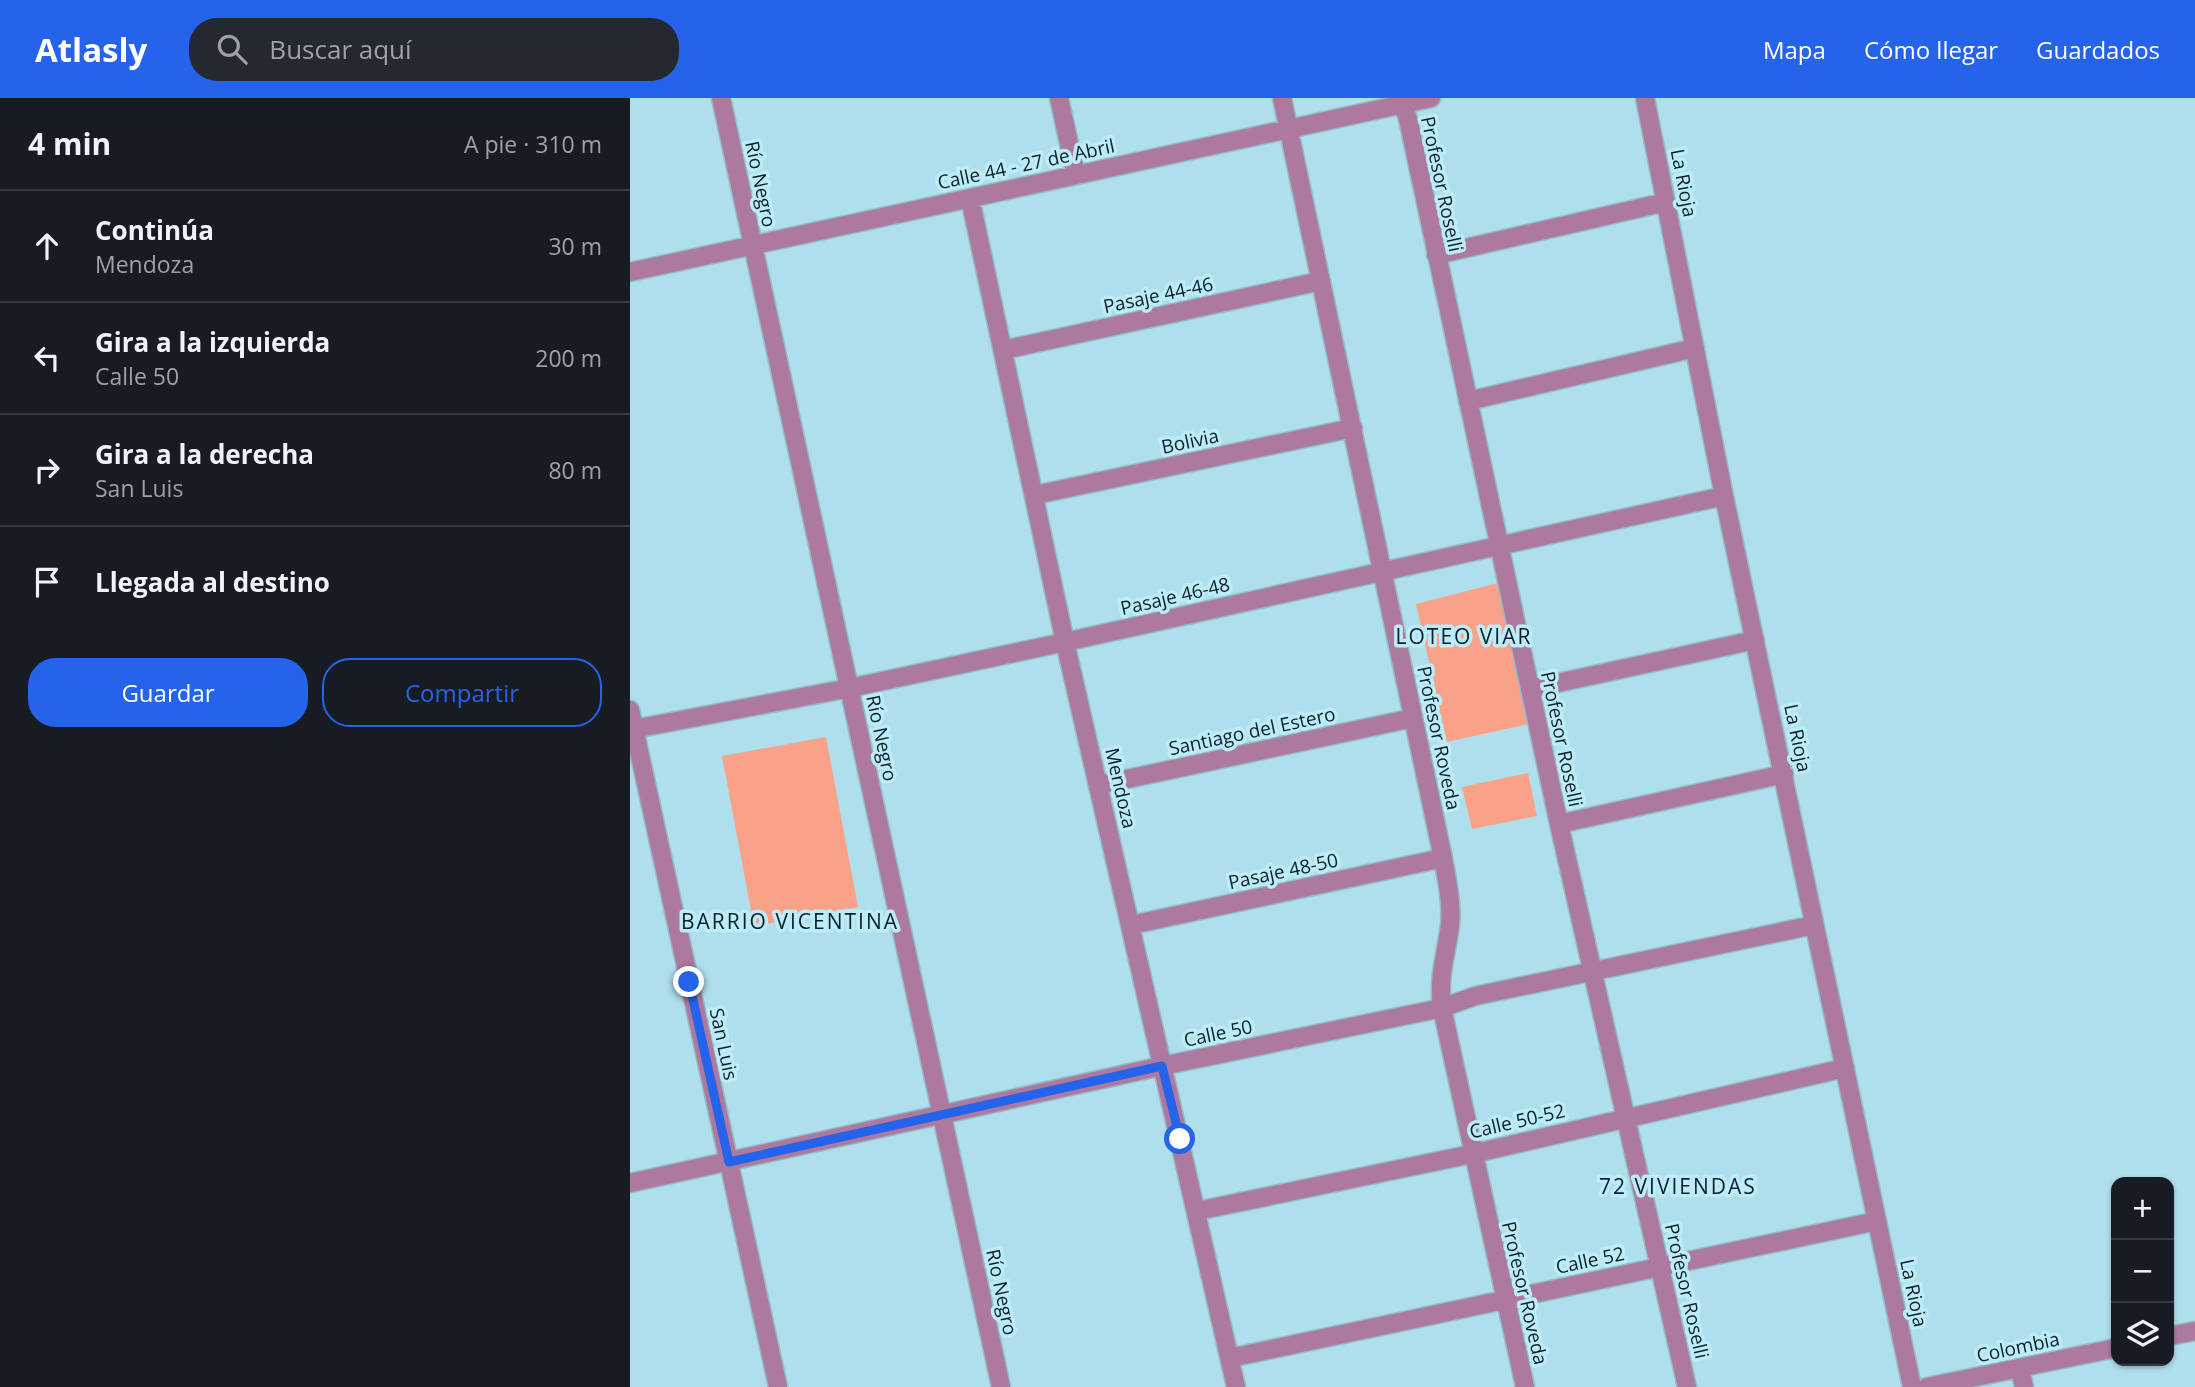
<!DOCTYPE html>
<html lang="es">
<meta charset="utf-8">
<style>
:root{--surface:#171b24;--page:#242831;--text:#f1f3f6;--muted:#9ea1a6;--line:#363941;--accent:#2563eb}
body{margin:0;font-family:"Open Sans",sans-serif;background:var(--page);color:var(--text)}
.controls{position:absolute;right:21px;bottom:21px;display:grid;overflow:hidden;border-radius:14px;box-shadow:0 2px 5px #0004}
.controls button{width:63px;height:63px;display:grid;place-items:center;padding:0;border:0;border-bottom:2px solid var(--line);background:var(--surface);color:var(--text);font:35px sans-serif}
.stop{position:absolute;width:21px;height:21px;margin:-16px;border:5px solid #2563eb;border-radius:50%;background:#fff}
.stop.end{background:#2563eb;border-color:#fff;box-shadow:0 2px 7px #0008}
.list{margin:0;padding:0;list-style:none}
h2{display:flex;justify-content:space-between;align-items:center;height:91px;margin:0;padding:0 28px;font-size:30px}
h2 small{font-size:23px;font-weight:400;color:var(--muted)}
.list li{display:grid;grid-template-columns:46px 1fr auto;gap:21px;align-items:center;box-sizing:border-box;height:112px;padding:0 28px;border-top:2px solid var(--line)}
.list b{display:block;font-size:26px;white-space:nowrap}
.list p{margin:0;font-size:23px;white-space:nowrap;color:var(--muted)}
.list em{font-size:23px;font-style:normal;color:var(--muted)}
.actions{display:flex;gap:14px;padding:21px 28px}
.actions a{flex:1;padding:16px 0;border:2px solid var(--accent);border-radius:28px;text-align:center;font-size:24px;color:var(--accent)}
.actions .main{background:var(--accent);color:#fff}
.icon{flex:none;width:38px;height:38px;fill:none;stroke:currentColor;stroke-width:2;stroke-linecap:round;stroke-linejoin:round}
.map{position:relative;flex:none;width:1565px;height:1289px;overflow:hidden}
header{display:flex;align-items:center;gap:42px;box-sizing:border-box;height:98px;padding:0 35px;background:var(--accent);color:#fff}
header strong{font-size:33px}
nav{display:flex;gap:38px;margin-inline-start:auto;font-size:24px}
.search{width:490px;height:63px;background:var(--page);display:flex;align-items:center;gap:18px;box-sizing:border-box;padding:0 24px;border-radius:28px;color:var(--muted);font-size:26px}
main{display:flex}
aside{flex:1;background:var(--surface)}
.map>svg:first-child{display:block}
.green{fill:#f9a288}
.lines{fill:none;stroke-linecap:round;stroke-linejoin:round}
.minor-casing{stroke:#92bdc8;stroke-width:21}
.minor{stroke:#ae799f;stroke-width:18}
.route{stroke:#2563eb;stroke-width:9}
.labels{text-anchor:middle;stroke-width:7;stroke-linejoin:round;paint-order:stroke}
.street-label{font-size:19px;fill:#0d2025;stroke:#bcecf9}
.neighbourhood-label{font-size:21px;letter-spacing:2px;fill:#0d2025;stroke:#bcecf9}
</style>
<header>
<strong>Atlasly</strong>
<div class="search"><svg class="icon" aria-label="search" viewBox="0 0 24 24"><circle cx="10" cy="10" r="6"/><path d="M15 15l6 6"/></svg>Buscar aquí</div>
<nav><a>Mapa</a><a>Cómo llegar</a><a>Guardados</a></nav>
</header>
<main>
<aside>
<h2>4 min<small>A pie · 310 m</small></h2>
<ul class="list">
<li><svg class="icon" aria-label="ahead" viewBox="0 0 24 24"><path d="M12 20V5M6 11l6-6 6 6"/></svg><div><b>Continúa</b><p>Mendoza</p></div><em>30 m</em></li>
<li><svg class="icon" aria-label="left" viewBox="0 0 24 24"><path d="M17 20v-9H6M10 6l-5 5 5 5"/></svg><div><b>Gira a la izquierda</b><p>Calle 50</p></div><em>200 m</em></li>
<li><svg class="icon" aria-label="right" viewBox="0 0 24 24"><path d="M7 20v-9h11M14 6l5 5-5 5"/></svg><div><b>Gira a la derecha</b><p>San Luis</p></div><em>80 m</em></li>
<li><svg class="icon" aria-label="arrive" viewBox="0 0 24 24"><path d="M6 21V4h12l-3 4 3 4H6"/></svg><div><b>Llegada al destino</b></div></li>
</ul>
<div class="actions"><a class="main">Guardar</a><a>Compartir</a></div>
</aside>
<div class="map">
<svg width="1565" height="1289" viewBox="0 0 1565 1289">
<rect width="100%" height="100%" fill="#afdfec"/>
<path class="green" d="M 868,485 L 898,626 L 817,644 L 786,506 Z
M 196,639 L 228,809 L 124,828 L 92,658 Z
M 898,675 L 907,718 L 842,731 L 832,689 Z"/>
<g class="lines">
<defs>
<path id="minor" d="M 91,0 L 371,1289
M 429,0 L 446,77
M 652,0 L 813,760 C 817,782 822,804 820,827 C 816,858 808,877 812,910 L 895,1289
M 771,0 L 778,21 L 929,726 L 1057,1289
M 1015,0 L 1094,398 L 1282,1289
M 340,100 L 435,544 L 606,1289
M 806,157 L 1036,104
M 0,174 L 801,0
M 373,252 L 691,183
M 838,303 L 1065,250
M 405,397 L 723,330
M 900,591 L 1125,542
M 0,612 L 148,1289
M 4,631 L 220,590 L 435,544 L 1094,398
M 469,687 L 783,620
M 929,726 L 1154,676
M 501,827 L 813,760
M 0,1085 L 532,968 L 812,910 L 845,898 L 1184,827
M 567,1113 L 842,1056 L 1215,970
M 1539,1238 L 1565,1233
M 600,1260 L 1247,1123
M 1390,1271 L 1394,1289
M 1297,1289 L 1486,1250"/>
</defs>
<use href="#minor" class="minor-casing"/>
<use href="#minor" class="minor"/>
</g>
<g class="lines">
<path class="route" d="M 59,884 L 99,1064 L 532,968 L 550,1041"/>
</g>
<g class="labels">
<g class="street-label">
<text transform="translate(396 66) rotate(-12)" y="7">Calle 44 - 27 de Abril</text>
<text transform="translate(1054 85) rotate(79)" y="7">La Rioja</text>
<text transform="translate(131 86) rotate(78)" y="7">Río Negro</text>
<text transform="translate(812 86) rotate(78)" y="7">Profesor Roselli</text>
<text transform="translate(528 197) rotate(-12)" y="7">Pasaje 44-46</text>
<text transform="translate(560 343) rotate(-12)" y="7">Bolivia</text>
<text transform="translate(545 498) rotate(-13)" y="7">Pasaje 46-48</text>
<text transform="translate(622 633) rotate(-12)" y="7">Santiago del Estero</text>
<text transform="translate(252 640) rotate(78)" y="7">Río Negro</text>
<text transform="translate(809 640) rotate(78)" y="7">Profesor Roveda</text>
<text transform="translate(1168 640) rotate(78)" y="7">La Rioja</text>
<text transform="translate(932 641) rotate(78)" y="7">Profesor Roselli</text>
<text transform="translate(491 690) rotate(77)" y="7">Mendoza</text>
<text transform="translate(653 773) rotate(-12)" y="7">Pasaje 48-50</text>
<text transform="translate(588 935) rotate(-12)" y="7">Calle 50</text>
<text transform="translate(94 946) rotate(78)" y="7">San Luis</text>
<text transform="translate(887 1023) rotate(-13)" y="7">Calle 50-52</text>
<text transform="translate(960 1162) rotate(-12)" y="7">Calle 52</text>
<text transform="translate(1057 1193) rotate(77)" y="7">Profesor Roselli</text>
<text transform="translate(372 1194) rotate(78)" y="7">Río Negro</text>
<text transform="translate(895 1195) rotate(77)" y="7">Profesor Roveda</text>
<text transform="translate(1284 1195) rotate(78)" y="7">La Rioja</text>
<text transform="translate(1388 1249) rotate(-12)" y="7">Colombia</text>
</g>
<g class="neighbourhood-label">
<text x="834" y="546">LOTEO VIAR</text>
<text x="160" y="831">BARRIO VICENTINA</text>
<text x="1048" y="1096">72 VIVIENDAS</text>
</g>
</g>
</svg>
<div class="controls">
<button>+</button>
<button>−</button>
<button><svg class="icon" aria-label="layers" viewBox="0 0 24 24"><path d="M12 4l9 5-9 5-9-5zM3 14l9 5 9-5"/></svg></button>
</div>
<div class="stop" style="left:550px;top:1041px"></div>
<div class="stop end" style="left:59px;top:884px"></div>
</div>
</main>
